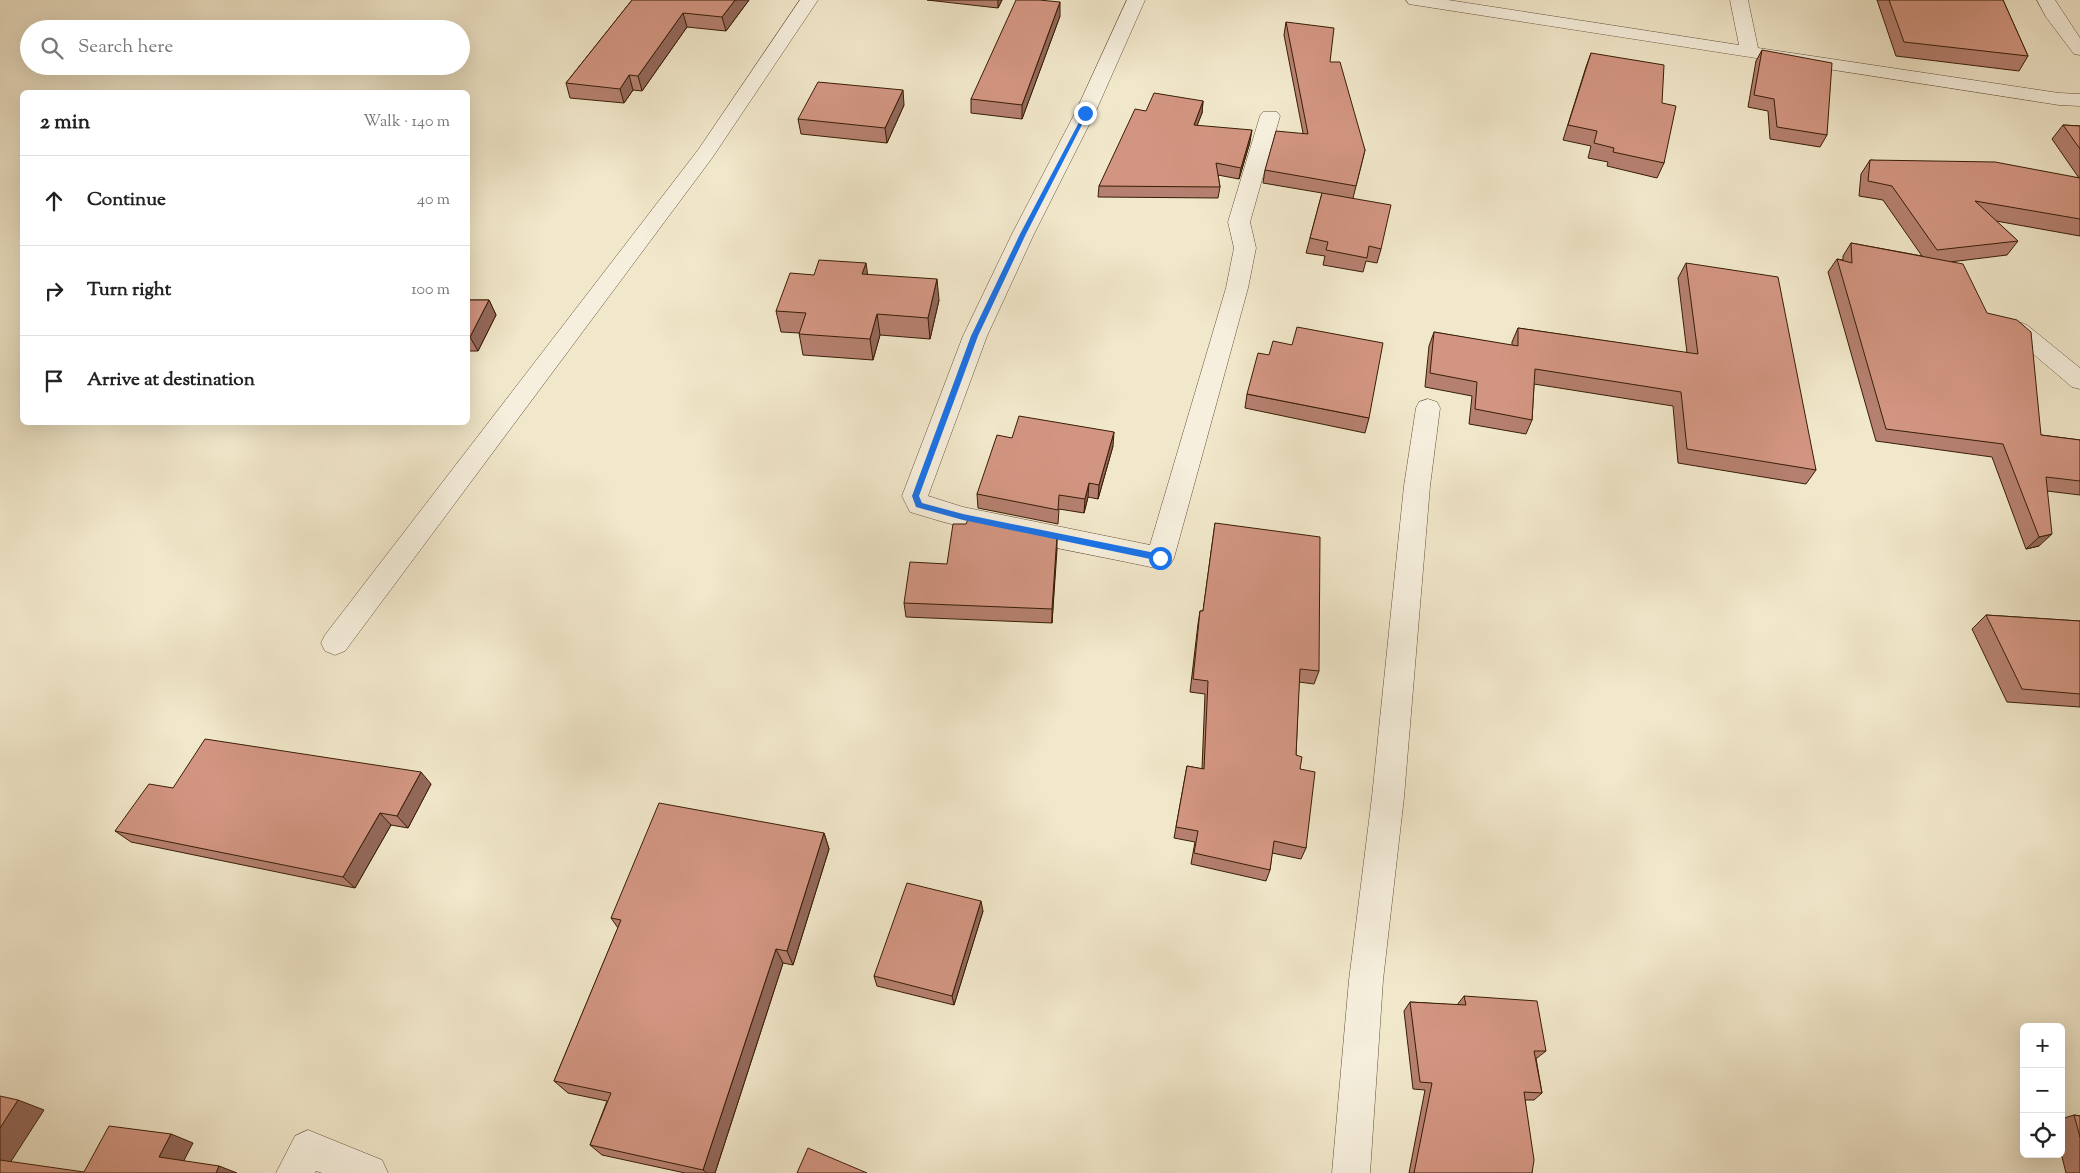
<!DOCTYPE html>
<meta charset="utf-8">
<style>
:root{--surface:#fff;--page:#f6f6f6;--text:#222;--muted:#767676;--line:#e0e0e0}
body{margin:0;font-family:"Sorts Mill Goudy",serif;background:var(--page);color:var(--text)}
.controls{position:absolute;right:15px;bottom:15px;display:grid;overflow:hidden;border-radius:8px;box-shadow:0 5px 20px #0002}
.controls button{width:45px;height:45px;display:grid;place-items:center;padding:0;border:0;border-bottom:1px solid var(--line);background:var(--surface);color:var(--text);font:25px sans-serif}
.stop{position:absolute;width:15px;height:15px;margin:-11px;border:4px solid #1a73e8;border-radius:50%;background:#fff}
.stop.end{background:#1a73e8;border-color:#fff;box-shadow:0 1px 5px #0008}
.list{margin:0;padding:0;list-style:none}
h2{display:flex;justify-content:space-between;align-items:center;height:65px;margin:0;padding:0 20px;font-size:21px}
h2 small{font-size:16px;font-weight:400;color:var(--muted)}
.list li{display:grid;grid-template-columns:32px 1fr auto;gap:15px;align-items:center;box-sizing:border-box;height:90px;padding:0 20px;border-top:1px solid var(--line)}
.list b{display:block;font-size:19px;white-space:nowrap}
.list em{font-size:16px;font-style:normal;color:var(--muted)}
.icon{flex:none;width:28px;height:28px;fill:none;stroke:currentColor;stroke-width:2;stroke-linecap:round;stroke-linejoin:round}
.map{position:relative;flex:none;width:2080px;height:1173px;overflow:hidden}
.search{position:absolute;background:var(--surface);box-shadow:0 5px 20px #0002;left:20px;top:20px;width:450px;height:55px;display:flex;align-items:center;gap:12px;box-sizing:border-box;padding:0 18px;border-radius:28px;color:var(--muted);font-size:19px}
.panel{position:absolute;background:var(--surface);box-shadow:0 5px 20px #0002;left:20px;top:90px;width:450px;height:335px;border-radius:8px}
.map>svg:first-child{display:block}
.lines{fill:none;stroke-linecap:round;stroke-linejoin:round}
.minor-casing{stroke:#665037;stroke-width:1}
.minor{fill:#f6efdd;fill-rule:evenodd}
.wall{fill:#b5806f;stroke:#381d06}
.shaded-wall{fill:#93685a;stroke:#381d06}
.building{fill:#d29581;stroke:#381d06}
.route{fill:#1a73e8}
</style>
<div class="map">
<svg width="2080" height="1173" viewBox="0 0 2080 1173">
<rect width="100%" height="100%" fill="#f1e7ca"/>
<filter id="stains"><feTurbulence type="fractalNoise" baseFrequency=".004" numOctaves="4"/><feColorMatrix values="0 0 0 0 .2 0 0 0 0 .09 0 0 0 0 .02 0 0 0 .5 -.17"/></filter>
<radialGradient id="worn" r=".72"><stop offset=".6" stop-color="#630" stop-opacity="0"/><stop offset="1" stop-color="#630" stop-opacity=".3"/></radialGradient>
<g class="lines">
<defs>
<path id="minor" d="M 800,0 L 818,0 L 712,158 L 345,651 L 335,655 L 325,651 L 321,643 L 325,635 L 698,150 Z
M 1127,0 L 1145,0 L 1095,113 L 1034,234 L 987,336 L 928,496 L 963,507 L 1150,545 L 1226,288 L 1234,248 L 1228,222 L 1260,116 L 1263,112 L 1277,112 L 1280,116 L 1250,222 L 1256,248 L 1248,288 L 1174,558 L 1170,565 L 1160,569 C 1077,551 991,538 910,512 L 902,496 L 963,336 L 1012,234 L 1075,113 Z
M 1406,0 L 1448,0 L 1739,45 L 1730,0 L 1748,0 L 1758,48 L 2059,93 L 2080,94 L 2080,106 L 2059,105 L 1415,5 L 1409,4 Z
M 2037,0 L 2055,0 L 2080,38 L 2080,55 L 2074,54 L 2046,17 Z
M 2019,322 L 2027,325 L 2080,368 L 2080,389 L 2072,387 L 2011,335 L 2007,330 L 2011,325 Z
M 1428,399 L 1437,402 L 1440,408 L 1430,486 L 1404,797 L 1383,980 L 1370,1173 L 1332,1173 L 1349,980 L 1372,797 L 1404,486 L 1416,408 L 1419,402 Z
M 308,1130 L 382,1160 L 388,1173 L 322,1173 L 316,1171 L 315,1173 L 276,1173 L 295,1136 Z"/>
</defs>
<use href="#minor" class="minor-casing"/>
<use href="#minor" class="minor"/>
</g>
<path class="wall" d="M 632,0 L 749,0 L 726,31 L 687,27 L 642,91 L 633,90 L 624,103 L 570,98 L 566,83 Z
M 927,0 L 1002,0 L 998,8 Z
M 1877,0 L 2003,0 L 2028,56 L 2019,71 L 1896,56 Z
M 1060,16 L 1022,119 L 971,113 L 971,99 Z
M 1286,22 L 1330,62 L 1365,150 L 1353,198 L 1381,249 L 1377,263 L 1366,261 L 1363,272 L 1323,265 L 1325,256 L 1306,253 L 1322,193 L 1263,183 L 1265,170 L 1303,133 L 1284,35 Z
M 1762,50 L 1827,135 L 1820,147 L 1770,139 L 1768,111 L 1748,107 L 1756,61 Z
M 1591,53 L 1662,103 L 1664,163 L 1657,178 L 1607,166 L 1608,162 L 1588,158 L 1591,146 L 1563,140 L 1586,67 Z
M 1203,101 L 1202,113 L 1197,125 L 1250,142 L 1239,179 L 1218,175 L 1220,187 L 1218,198 L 1098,197 L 1099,186 L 1146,111 Z
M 904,105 L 887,143 L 801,134 L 798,119 Z
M 2063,125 L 2080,126 L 2080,236 L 1996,221 L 2018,241 L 2007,255 L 1950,262 L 2041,435 L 2080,440 L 2080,495 L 2047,491 L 2039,546 L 2026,549 L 1992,457 L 1876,441 L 1828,272 L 1837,259 L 1843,260 L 1843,256 L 1851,243 L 1922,256 L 1883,200 L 1859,196 L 1861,174 L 1870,160 L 2079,178 L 2052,139 Z
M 1686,263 L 1816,470 L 1806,484 L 1678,463 L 1673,406 L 1534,384 L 1532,420 L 1526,434 L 1469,424 L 1472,396 L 1425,387 L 1429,346 L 1434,332 L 1512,346 L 1512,342 L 1518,328 L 1687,353 L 1678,278 Z
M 867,274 L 939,300 L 930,339 L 880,335 L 873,360 L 803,355 L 799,333 L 781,332 L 776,311 L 814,275 Z
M 468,300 L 489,300 L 496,315 L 478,351 L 468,351 Z
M 1247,394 L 1369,418 L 1365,433 L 1245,408 Z
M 1012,438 L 1113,446 L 1098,499 L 1088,497 L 1084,513 L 1059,509 L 1058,524 L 978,508 L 977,494 Z
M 1215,523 L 1319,671 L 1314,684 L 1299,682 L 1296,755 L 1300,769 L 1306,848 L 1301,859 L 1272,853 L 1270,870 L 1266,881 L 1191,864 L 1195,842 L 1174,838 L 1187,766 L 1202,769 L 1205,694 L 1190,692 L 1198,624 L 1200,611 L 1203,611 Z
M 1057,536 L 1052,623 L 906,617 L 904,603 L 947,564 Z
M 1986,615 L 2080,621 L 2080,707 L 2007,702 L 1972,629 Z
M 431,784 L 408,828 L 391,825 L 355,888 L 131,842 L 115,831 L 173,788 Z
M 824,833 L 829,849 L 793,965 L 783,963 L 715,1173 L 685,1173 L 602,1155 L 590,1145 L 607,1101 L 568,1093 L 554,1081 L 618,928 L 611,918 Z
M 983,911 L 954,1005 L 877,986 L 874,976 Z
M 1464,996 L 1546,1051 L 1537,1058 L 1536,1058 L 1542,1093 L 1534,1100 L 1525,1100 L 1532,1173 L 1409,1173 L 1425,1090 L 1413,1089 L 1404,1011 L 1410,1002 L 1457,1005 Z
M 2074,1115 L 2080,1116 L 2080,1173 L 2066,1173 L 2061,1153 L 2061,1119 Z"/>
<path class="shaded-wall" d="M 735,0 L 749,0 L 726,31 L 722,17 Z
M 998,0 L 1002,0 L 998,8 Z
M 1060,2 L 1060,16 L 1022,119 L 1022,105 Z
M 683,13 L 687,27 L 642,91 L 638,76 Z
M 629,75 L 633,90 L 624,103 L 620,89 Z
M 903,90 L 904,105 L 887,143 L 885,128 Z
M 1203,101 L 1202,113 L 1193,136 L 1194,125 Z
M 1252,130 L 1250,142 L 1239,179 L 1241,168 Z
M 866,263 L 869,284 L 862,274 Z
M 937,279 L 939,300 L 930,339 L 928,318 Z
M 489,300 L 496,315 L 478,351 L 470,337 Z
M 877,314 L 880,335 L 873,360 L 870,339 Z
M 1114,432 L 1113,446 L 1098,499 L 1099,485 Z
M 1089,483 L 1088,497 L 1084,513 L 1085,499 Z
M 2052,534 L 2039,546 L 2026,549 L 2039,537 Z
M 1057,536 L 1057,550 L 1052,623 L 1052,609 Z
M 421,772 L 431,784 L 408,828 L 397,816 Z
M 380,813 L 391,825 L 355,888 L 343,877 Z
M 824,833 L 829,849 L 793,965 L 787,951 Z
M 981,901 L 983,911 L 954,1005 L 952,996 Z
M 776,949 L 783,963 L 715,1173 L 707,1173 L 703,1170 Z
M 18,1100 L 44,1110 L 8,1166 L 0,1164 L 0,1128 Z
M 171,1134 L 193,1143 L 181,1166 L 159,1157 Z
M 219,1166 L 237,1173 L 216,1173 Z"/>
<path class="building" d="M 632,0 L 735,0 L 722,17 L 683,13 L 638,76 L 629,75 L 620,89 L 566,83 Z
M 1016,0 L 1039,0 L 1060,2 L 1022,105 L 971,99 Z
M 1889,0 L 2003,0 L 2028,56 L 1904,42 Z
M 1286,22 L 1334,28 L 1330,62 L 1340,62 L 1365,150 L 1356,186 L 1265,170 L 1276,131 L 1308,134 Z
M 1762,50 L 1832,63 L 1827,135 L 1777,127 L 1774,99 L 1754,95 Z
M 1591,53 L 1664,65 L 1662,103 L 1676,106 L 1664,163 L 1613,152 L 1614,148 L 1594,143 L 1597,131 L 1568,125 Z
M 818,82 L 903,90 L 885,128 L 798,119 Z
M 1154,93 L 1203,101 L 1194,125 L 1252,130 L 1241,168 L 1216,163 L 1220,187 L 1099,186 L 1135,109 L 1146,111 Z
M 2063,125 L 2080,126 L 2080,149 Z
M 1870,160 L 1995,162 L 2080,178 L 2080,219 L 1975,201 L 2018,241 L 1937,250 L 1892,186 L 1868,181 Z
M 1322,193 L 1391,205 L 1381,249 L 1369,246 L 1367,258 L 1326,250 L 1328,242 L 1310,238 Z
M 1851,243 L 1963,264 L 1987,313 L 2017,320 L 2031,332 L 2041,435 L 2080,440 L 2080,481 L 2046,477 L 2052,534 L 2039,537 L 2003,444 L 1886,429 L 1837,259 L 1852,263 Z
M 819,260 L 866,263 L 862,274 L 937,279 L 928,318 L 877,314 L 870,339 L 799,334 L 806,313 L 776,311 L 790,273 L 814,275 Z
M 1686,263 L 1778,277 L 1816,470 L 1687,449 L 1681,392 L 1535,369 L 1532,420 L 1475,409 L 1477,382 L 1430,373 L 1434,332 L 1518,346 L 1518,328 L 1698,354 Z
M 468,300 L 489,300 L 470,337 L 468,336 Z
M 1297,327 L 1383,343 L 1369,418 L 1247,394 L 1258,353 L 1269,355 L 1273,341 L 1292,345 Z
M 1019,416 L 1114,432 L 1099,485 L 1089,483 L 1085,499 L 1059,495 L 1058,510 L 977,494 L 997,435 L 1012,438 Z
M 969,517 L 1057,536 L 1052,609 L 904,603 L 910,562 L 947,564 L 953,524 L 966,524 Z
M 1215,523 L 1320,537 L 1319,671 L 1300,669 L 1296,755 L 1302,757 L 1300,769 L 1315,772 L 1306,848 L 1274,841 L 1270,870 L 1194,853 L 1198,831 L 1176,827 L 1187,766 L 1204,769 L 1208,681 L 1193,679 L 1200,611 L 1203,611 Z
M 1986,615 L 2080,621 L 2080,694 L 2022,689 Z
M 205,739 L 421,772 L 397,816 L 380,813 L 343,877 L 115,831 L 149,784 L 173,788 Z
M 659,803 L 824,833 L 787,951 L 776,949 L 703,1170 L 590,1145 L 611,1093 L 554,1081 L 621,920 L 611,918 Z
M 907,883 L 981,901 L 952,996 L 874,976 Z
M 1464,996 L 1537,1001 L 1546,1051 L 1534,1051 L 1542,1093 L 1524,1092 L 1534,1160 L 1532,1173 L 1414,1173 L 1432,1083 L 1420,1082 L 1410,1002 L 1466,1005 Z
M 0,1096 L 18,1100 L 0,1128 Z
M 2074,1115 L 2080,1116 L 2080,1137 Z
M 109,1126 L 171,1134 L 159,1157 L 219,1166 L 216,1173 L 0,1173 L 0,1160 L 84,1172 Z
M 808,1148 L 867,1173 L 797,1173 Z"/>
<path class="route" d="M 1085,111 L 1088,113 L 1026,234 L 978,336 L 919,496 L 922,503 L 963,514 L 1160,554 L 1164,558 L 1160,561 L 963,520 L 916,507 L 912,496 L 971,336 L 1020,234 Z"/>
<rect width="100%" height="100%" filter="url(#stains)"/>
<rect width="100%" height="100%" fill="url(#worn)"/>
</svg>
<div class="controls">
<button>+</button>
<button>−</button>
<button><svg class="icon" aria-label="locate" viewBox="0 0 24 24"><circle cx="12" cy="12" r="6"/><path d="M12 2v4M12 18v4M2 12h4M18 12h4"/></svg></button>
</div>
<div class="stop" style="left:1160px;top:558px"></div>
<div class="stop end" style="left:1085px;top:113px"></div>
<div class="search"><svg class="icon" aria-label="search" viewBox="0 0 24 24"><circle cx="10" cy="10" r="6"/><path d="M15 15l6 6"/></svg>Search here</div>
<section class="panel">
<h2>2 min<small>Walk · 140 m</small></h2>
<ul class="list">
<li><svg class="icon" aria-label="ahead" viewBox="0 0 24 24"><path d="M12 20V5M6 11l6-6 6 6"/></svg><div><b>Continue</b></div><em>40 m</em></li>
<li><svg class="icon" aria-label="right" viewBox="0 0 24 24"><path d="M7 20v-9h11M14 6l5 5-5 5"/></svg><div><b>Turn right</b></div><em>100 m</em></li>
<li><svg class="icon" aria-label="arrive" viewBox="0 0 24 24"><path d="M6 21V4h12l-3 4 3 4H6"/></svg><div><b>Arrive at destination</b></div></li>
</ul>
</section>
</div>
